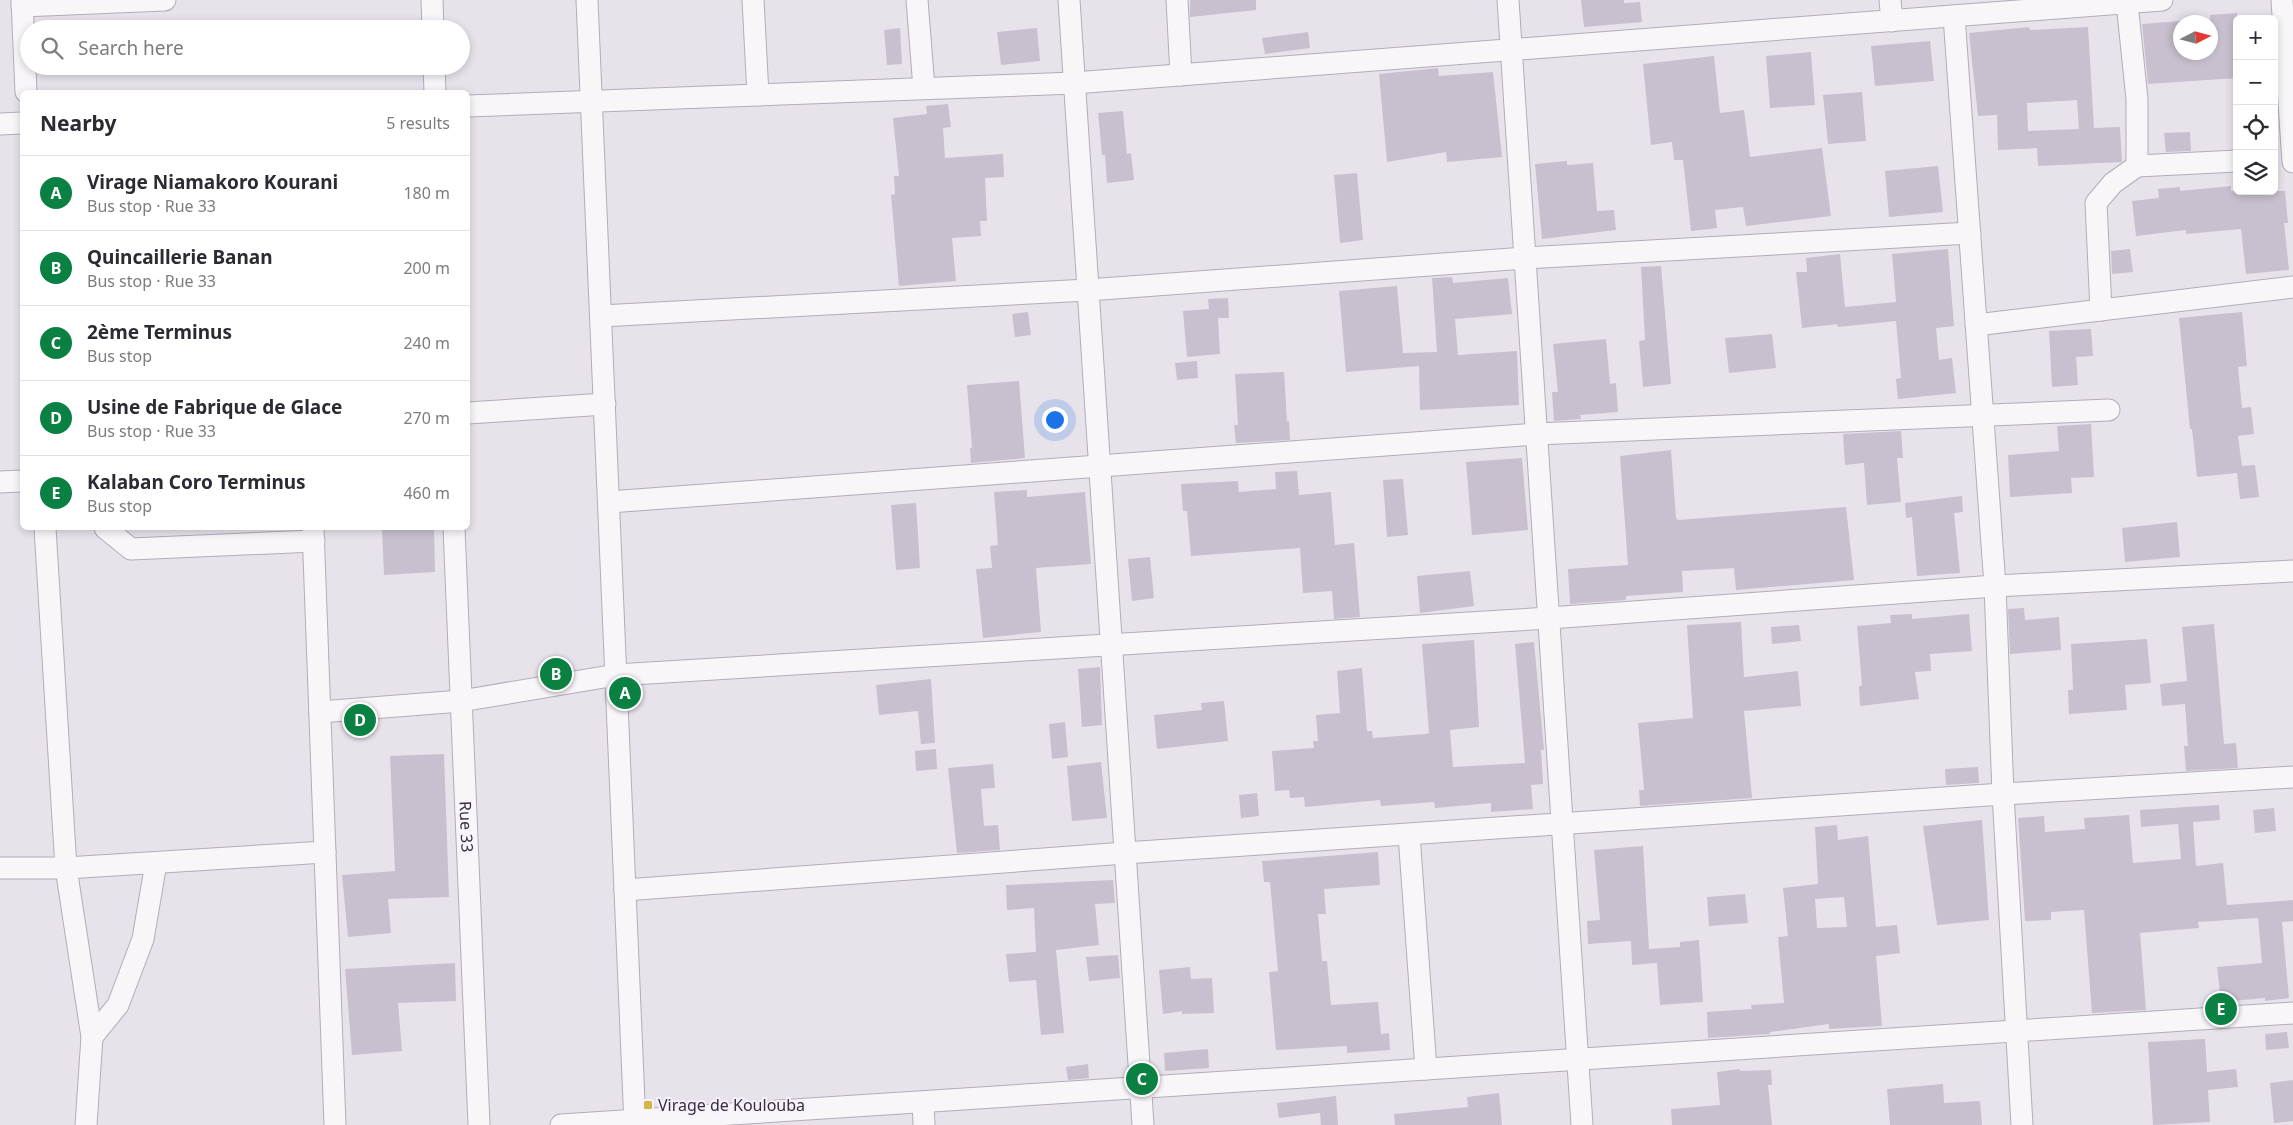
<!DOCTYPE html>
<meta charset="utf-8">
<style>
:root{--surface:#fff;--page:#f7f7f7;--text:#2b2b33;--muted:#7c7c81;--line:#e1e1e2;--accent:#0b8043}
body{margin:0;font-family:"Noto Sans",sans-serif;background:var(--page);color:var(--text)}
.controls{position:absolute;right:15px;top:15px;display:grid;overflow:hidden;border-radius:8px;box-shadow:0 2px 8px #0003}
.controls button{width:45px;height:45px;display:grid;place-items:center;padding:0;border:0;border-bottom:1px solid var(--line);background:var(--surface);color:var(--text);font:25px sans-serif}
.compass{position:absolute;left:2173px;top:15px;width:45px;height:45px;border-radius:50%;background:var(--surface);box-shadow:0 2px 8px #0003;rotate:84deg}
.you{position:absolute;left:1054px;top:419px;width:18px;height:18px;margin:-12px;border:4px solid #fff;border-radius:50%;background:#1a73e8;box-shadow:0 0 0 8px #1a73e833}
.badge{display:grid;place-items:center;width:32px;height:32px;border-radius:50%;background:var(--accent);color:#fff;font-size:16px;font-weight:700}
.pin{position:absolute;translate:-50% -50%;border:2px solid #fff;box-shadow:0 1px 5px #0006}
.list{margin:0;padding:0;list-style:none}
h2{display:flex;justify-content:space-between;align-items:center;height:65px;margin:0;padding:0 20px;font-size:21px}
h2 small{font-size:16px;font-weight:400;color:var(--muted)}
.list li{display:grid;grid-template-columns:32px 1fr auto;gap:15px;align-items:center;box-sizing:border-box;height:75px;padding:0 20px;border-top:1px solid var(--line)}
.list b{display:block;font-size:19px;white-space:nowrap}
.list p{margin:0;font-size:16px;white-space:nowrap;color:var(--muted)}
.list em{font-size:16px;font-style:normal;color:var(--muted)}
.icon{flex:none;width:28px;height:28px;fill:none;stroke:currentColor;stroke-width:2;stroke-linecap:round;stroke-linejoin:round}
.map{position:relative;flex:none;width:2293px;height:1125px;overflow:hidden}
.search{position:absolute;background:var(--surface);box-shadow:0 2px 8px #0003;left:20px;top:20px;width:450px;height:55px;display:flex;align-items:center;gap:12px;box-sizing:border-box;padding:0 18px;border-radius:28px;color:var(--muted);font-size:19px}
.panel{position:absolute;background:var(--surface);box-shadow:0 2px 8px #0003;left:20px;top:90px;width:450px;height:440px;border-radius:8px}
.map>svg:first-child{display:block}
.building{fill:#c8c0ce;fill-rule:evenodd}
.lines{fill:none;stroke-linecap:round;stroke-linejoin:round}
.street-casing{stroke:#b4acb9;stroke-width:23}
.street{stroke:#f8f6f9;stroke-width:21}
.poi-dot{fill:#d0b847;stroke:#f6f3f8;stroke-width:2}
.labels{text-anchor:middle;stroke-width:4;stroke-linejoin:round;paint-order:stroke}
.street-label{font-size:16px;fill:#3a2a44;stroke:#f6f3f8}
.poi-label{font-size:16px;fill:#3a2a44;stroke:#f6f3f8;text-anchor:start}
</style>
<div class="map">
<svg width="2293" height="1125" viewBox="0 0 2293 1125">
<rect width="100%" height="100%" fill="#e8e3eb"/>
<path class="building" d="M 1190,0 L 1256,0 L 1256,10 L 1190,17 Z
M 1581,0 L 1624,0 L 1624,3 L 1640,2 L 1642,22 L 1584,27 Z
M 2237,13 L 2237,78 L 2148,84 L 2142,24 L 2180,21 L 2180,52 L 2210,52 L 2210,15 Z
M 2029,27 L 2030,30 L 2088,27 L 2094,128 L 2120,127 L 2122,162 L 2038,166 L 2037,148 L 1998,150 L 1997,115 L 1978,116 L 1969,33 ZM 2077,100 L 2079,129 L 2028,131 L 2027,103 Z
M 900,28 L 902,64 L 887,65 L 884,30 Z
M 1037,28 L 1040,61 L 1001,65 L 997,32 Z
M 1308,32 L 1310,48 L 1265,54 L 1262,38 Z
M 1930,41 L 1934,81 L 1875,86 L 1871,46 Z
M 1811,52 L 1815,105 L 1770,108 L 1766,56 Z
M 1714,56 L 1720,113 L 1744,110 L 1750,157 L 1822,148 L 1831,216 L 1746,226 L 1743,207 L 1715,210 L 1717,228 L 1691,231 L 1683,160 L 1674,160 L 1672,142 L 1651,145 L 1643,64 Z
M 1438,68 L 1439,76 L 1493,72 L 1502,157 L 1447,162 L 1446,152 L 1387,162 L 1379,74 Z
M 1862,92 L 1866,141 L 1828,144 L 1823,95 Z
M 948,104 L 951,127 L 943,128 L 945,158 L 1003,154 L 1004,177 L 985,178 L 987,221 L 980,221 L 981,236 L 952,238 L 956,281 L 899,286 L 891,195 L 895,194 L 894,176 L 899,176 L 893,118 L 927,114 L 926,106 Z
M 1123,111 L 1127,154 L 1131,153 L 1134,180 L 1107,183 L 1105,155 L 1102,155 L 1098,113 Z
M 2190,132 L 2191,151 L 2166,152 L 2164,133 Z
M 1567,161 L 1567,165 L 1593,163 L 1597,211 L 1614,210 L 1616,230 L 1542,239 L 1535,164 Z
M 1938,166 L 1943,212 L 1889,217 L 1885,171 Z
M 1357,173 L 1363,240 L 1340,243 L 1334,175 Z
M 2231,186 L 2231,191 L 2285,191 L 2288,223 L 2284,223 L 2289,270 L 2246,274 L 2241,229 L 2186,234 L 2186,230 L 2136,236 L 2132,201 L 2159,198 L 2158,189 L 2180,187 L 2180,191 Z
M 1948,249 L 1954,326 L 1936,328 L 1939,360 L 1952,358 L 1956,393 L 1898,399 L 1896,379 L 1901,378 L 1896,321 L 1838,327 L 1837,324 L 1802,328 L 1796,272 L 1807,272 L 1806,258 L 1840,254 L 1845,307 L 1896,302 L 1892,254 Z
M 2130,249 L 2133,272 L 2112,274 L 2111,251 Z
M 1661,266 L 1671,384 L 1643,387 L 1639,341 L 1645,340 L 1641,267 Z
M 1452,277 L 1453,283 L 1508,278 L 1512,314 L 1455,319 L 1458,355 L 1517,351 L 1519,405 L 1420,410 L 1419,366 L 1346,372 L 1339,291 L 1397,286 L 1403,353 L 1437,352 L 1432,278 Z
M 1228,298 L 1229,318 L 1218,318 L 1220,354 L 1187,357 L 1183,311 L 1209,309 L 1208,299 Z
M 1028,312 L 1031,335 L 1015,337 L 1012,314 Z
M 2242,312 L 2247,366 L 2238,367 L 2242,408 L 2251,407 L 2254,434 L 2238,436 L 2242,466 L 2255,465 L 2259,497 L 2240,499 L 2237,473 L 2197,477 L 2192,429 L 2190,429 L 2179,318 Z
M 2091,329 L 2093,356 L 2076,357 L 2078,385 L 2052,387 L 2049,331 Z
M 1772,334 L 1776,368 L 1729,373 L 1725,338 Z
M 1606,339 L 1610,384 L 1616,383 L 1618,412 L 1580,415 L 1581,419 L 1554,421 L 1552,392 L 1558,392 L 1553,344 Z
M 1197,361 L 1198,378 L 1177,380 L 1175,363 Z
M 1284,372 L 1287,421 L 1289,421 L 1290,440 L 1236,443 L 1234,425 L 1238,425 L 1235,374 Z
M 1019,381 L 1025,458 L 971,463 L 970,448 L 972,448 L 967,385 Z
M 2091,424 L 2094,477 L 2071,478 L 2072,493 L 2010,497 L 2008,455 L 2059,451 L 2057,426 Z
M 1901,431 L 1903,458 L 1897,458 L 1901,502 L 1867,505 L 1864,463 L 1845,465 L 1843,434 Z
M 1671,450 L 1676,518 L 1678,520 L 1846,507 L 1854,580 L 1736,590 L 1734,568 L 1682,571 L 1683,592 L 1626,596 L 1626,600 L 1570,604 L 1568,569 L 1628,565 L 1620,456 Z
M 1522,458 L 1528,530 L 1472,535 L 1466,462 Z
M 1297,471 L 1299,495 L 1331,492 L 1335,545 L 1354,543 L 1360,617 L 1334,619 L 1332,591 L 1303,593 L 1300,548 L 1191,556 L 1187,511 L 1183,511 L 1181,484 L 1238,481 L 1239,492 L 1276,489 L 1275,472 Z
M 1403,479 L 1408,535 L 1387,537 L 1383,480 Z
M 1027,490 L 1027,497 L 1085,492 L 1091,564 L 1036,568 L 1041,632 L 983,638 L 976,569 L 992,568 L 990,546 L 998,545 L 994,492 Z
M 1962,496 L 1963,512 L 1954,513 L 1960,573 L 1917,576 L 1912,517 L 1906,518 L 1905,503 Z
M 916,503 L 920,568 L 896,570 L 891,505 Z
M 2177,522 L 2180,557 L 2125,562 L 2122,528 Z
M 382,528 L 434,528 L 435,572 L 384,575 Z
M 1150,557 L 1154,598 L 1132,601 L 1128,559 Z
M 1470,571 L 1474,606 L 1420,613 L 1417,576 Z
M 2024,608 L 2025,620 L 2059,617 L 2061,650 L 2010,654 L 2008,609 Z
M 1912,614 L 1912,619 L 1969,614 L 1972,651 L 1930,654 L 1931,671 L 1915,672 L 1919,699 L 1860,706 L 1859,686 L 1862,686 L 1857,626 L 1891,623 L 1890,615 Z
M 1741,622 L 1744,677 L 1798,671 L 1801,706 L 1744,711 L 1752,798 L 1640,806 L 1639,790 L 1644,790 L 1638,723 L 1693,718 L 1687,625 Z
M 2214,624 L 2224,744 L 2236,743 L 2238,768 L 2186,771 L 2184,746 L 2188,746 L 2185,704 L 2162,706 L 2160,684 L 2187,681 L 2182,627 Z
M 1799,625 L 1801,641 L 1772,644 L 1771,627 Z
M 2147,639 L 2151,683 L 2125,685 L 2127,710 L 2069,714 L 2068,690 L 2073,690 L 2071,644 Z
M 1474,640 L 1479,727 L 1450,730 L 1453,767 L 1525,763 L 1515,644 L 1534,642 L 1544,750 L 1541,750 L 1543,784 L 1531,785 L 1533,809 L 1491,812 L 1491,803 L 1435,808 L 1434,802 L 1381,806 L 1380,800 L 1305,807 L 1304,797 L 1290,798 L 1289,790 L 1275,791 L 1272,751 L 1314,748 L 1313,741 L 1318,741 L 1316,715 L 1340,713 L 1337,671 L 1362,668 L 1367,731 L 1372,731 L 1373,738 L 1425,734 L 1429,733 L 1422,644 Z
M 1100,667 L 1102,725 L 1082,727 L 1078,669 Z
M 931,679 L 935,743 L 921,744 L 918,711 L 879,715 L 876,685 Z
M 1224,701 L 1228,741 L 1157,749 L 1154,715 L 1202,710 L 1201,703 Z
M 1065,722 L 1068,757 L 1052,759 L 1049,724 Z
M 936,749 L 937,769 L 916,771 L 915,751 Z
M 444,754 L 449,897 L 388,899 L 391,933 L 348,937 L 342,875 L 395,871 L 390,756 Z
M 1101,762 L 1107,818 L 1072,821 L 1067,766 Z
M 993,764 L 995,788 L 981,789 L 984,826 L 998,825 L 1000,850 L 957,853 L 948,768 Z
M 1978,767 L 1979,783 L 1946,785 L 1945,769 Z
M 1257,793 L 1259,816 L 1241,818 L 1239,795 Z
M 2219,805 L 2220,820 L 2193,822 L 2196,866 L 2223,863 L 2227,905 L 2293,900 L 2293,921 L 2282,922 L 2289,998 L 2265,1001 L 2265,998 L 2221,1002 L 2217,967 L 2262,963 L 2258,918 L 2198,922 L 2199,928 L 2140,933 L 2146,1010 L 2092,1013 L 2084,910 L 2051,912 L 2051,920 L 2025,921 L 2018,818 L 2044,816 L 2045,832 L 2085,829 L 2084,818 L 2129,815 L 2133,863 L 2181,859 L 2178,824 L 2141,827 L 2140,810 Z
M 2274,808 L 2276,831 L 2255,833 L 2253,810 Z
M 1982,820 L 1989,920 L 1937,925 L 1923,826 Z
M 1837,825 L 1838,840 L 1868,836 L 1876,927 L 1897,925 L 1900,953 L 1876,956 L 1882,1026 L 1829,1029 L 1829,1024 L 1770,1032 L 1770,1034 L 1708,1038 L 1707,1012 L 1752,1009 L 1751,1005 L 1784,1003 L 1778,937 L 1788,936 L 1783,888 L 1818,884 L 1815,827 ZM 1844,897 L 1847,927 L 1817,928 L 1815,899 Z
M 1643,846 L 1649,949 L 1680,947 L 1680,942 L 1699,940 L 1703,1002 L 1660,1005 L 1657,963 L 1632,965 L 1631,941 L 1588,944 L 1587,921 L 1600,920 L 1594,850 Z
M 1378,852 L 1380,885 L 1324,889 L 1326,914 L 1318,914 L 1322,961 L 1327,961 L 1331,1005 L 1378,1002 L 1381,1034 L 1389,1033 L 1390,1050 L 1347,1053 L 1347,1046 L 1276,1050 L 1269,972 L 1278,971 L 1270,882 L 1264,882 L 1262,861 Z
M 1113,880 L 1115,903 L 1095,904 L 1099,945 L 1056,950 L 1064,1033 L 1041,1035 L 1036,980 L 1009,982 L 1006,954 L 1036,952 L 1034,908 L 1007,910 L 1006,885 Z
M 1745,894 L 1748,923 L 1709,926 L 1707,897 Z
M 1118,955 L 1120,978 L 1089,981 L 1086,957 Z
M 455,963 L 456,1001 L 398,1003 L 402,1051 L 352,1055 L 345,969 Z
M 1190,967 L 1191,979 L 1212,978 L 1214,1013 L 1182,1014 L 1182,1011 L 1163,1014 L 1159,970 Z
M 2287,1032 L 2289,1048 L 2266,1050 L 2265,1034 Z
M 2205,1039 L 2207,1072 L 2236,1069 L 2238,1087 L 2208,1090 L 2210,1122 L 2153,1125 L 2148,1042 Z
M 1208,1049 L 1209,1068 L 1165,1071 L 1164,1053 Z
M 1088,1064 L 1089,1078 L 1068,1080 L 1066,1067 Z
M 1740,1069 L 1740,1071 L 1771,1070 L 1772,1085 L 1768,1085 L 1772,1125 L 1672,1125 L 1671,1109 L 1720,1105 L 1717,1072 Z
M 2293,1080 L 2293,1121 L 2274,1123 L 2270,1083 Z
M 1943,1084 L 1944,1103 L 1980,1101 L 1982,1125 L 1890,1125 L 1887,1089 Z
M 1499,1093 L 1502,1125 L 1395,1125 L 1394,1114 L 1468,1107 L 1467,1097 Z
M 1336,1096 L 1338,1125 L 1321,1125 L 1320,1113 L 1279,1118 L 1277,1103 Z"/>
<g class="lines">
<defs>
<g id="street">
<path d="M 22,0 L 26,92"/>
<path d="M 432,0 L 433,29"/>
<path d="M 587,0 L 635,1125"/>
<path d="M 753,0 L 758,95"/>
<path d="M 917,0 L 924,88"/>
<path d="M 1069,0 L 1143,1125"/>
<path d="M 1177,0 L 1181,75"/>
<path d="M 1508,0 L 1582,1125"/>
<path d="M 1890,0 L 1892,21"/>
<path d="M 2282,0 L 2293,162"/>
<path d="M 22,6 L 165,0"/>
<path d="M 1954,16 L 1995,586 L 2003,794 L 2022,1125"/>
<path d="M 434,66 L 435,92"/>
<path d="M 468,106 L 1074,83 L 2162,0"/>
<path d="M 0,124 L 22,123"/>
<path d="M 2137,166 L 2237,161"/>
<path d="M 2101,310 L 2096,203 L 2113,183 L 2137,166 L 2137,99 L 2127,3"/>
<path d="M 601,316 L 1088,290 L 1525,258 L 1970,233"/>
<path d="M 1976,325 L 2293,287"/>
<path d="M 468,413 L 605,404"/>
<path d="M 0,482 L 22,481"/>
<path d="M 609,502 L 1536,434 L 2109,410"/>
<path d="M 45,528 L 66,868 L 92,1037 L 86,1125"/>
<path d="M 105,528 L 131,549 L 314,541"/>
<path d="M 313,528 L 335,1125"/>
<path id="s1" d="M 454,528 L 479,1125"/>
<path d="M 320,712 L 461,701 L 616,675 L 1549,618 L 1995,586 L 2293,571"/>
<path d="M 1409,835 L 1426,1069"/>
<path d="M 0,868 L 66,868 L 325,852"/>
<path d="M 625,890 L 1125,853 L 2003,794 L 2293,777"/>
<path d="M 92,1037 L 118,1005 L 143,939 L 156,863"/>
<path d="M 923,1102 L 924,1125"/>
<path d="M 561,1125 L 2293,1013"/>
</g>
</defs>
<use href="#street" class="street-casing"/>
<use href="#street" class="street"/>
</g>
<rect class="poi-dot" x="643" y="1100" width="10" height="10" rx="2.5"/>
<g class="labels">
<g class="street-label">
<text dy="6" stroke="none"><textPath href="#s1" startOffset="299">Rue 33</textPath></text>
</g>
<g class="poi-label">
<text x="658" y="1111">Virage de Koulouba</text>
</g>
</g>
</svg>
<div class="controls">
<button>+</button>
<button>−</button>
<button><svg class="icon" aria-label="locate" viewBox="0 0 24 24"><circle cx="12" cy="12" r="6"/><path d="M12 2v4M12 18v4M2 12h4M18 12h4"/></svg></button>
<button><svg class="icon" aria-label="layers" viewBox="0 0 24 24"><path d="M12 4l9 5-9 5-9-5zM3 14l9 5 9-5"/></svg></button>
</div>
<svg class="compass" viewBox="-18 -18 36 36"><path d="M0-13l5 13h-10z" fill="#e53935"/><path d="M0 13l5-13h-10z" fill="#7c7c81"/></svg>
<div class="you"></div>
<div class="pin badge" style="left:625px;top:693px">A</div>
<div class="pin badge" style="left:556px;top:674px">B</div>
<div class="pin badge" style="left:1142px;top:1079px">C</div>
<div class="pin badge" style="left:360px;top:720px">D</div>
<div class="pin badge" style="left:2221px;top:1009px">E</div>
<div class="search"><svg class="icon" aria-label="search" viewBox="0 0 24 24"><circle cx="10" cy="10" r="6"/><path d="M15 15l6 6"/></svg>Search here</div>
<section class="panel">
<h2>Nearby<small>5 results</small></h2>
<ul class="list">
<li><span class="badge">A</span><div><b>Virage Niamakoro Kourani</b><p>Bus stop · Rue 33</p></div><em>180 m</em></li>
<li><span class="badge">B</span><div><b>Quincaillerie Banan</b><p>Bus stop · Rue 33</p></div><em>200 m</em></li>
<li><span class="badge">C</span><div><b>2ème Terminus</b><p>Bus stop</p></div><em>240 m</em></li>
<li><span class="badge">D</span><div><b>Usine de Fabrique de Glace</b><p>Bus stop · Rue 33</p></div><em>270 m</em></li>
<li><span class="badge">E</span><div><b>Kalaban Coro Terminus</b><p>Bus stop</p></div><em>460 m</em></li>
</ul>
</section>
</div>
